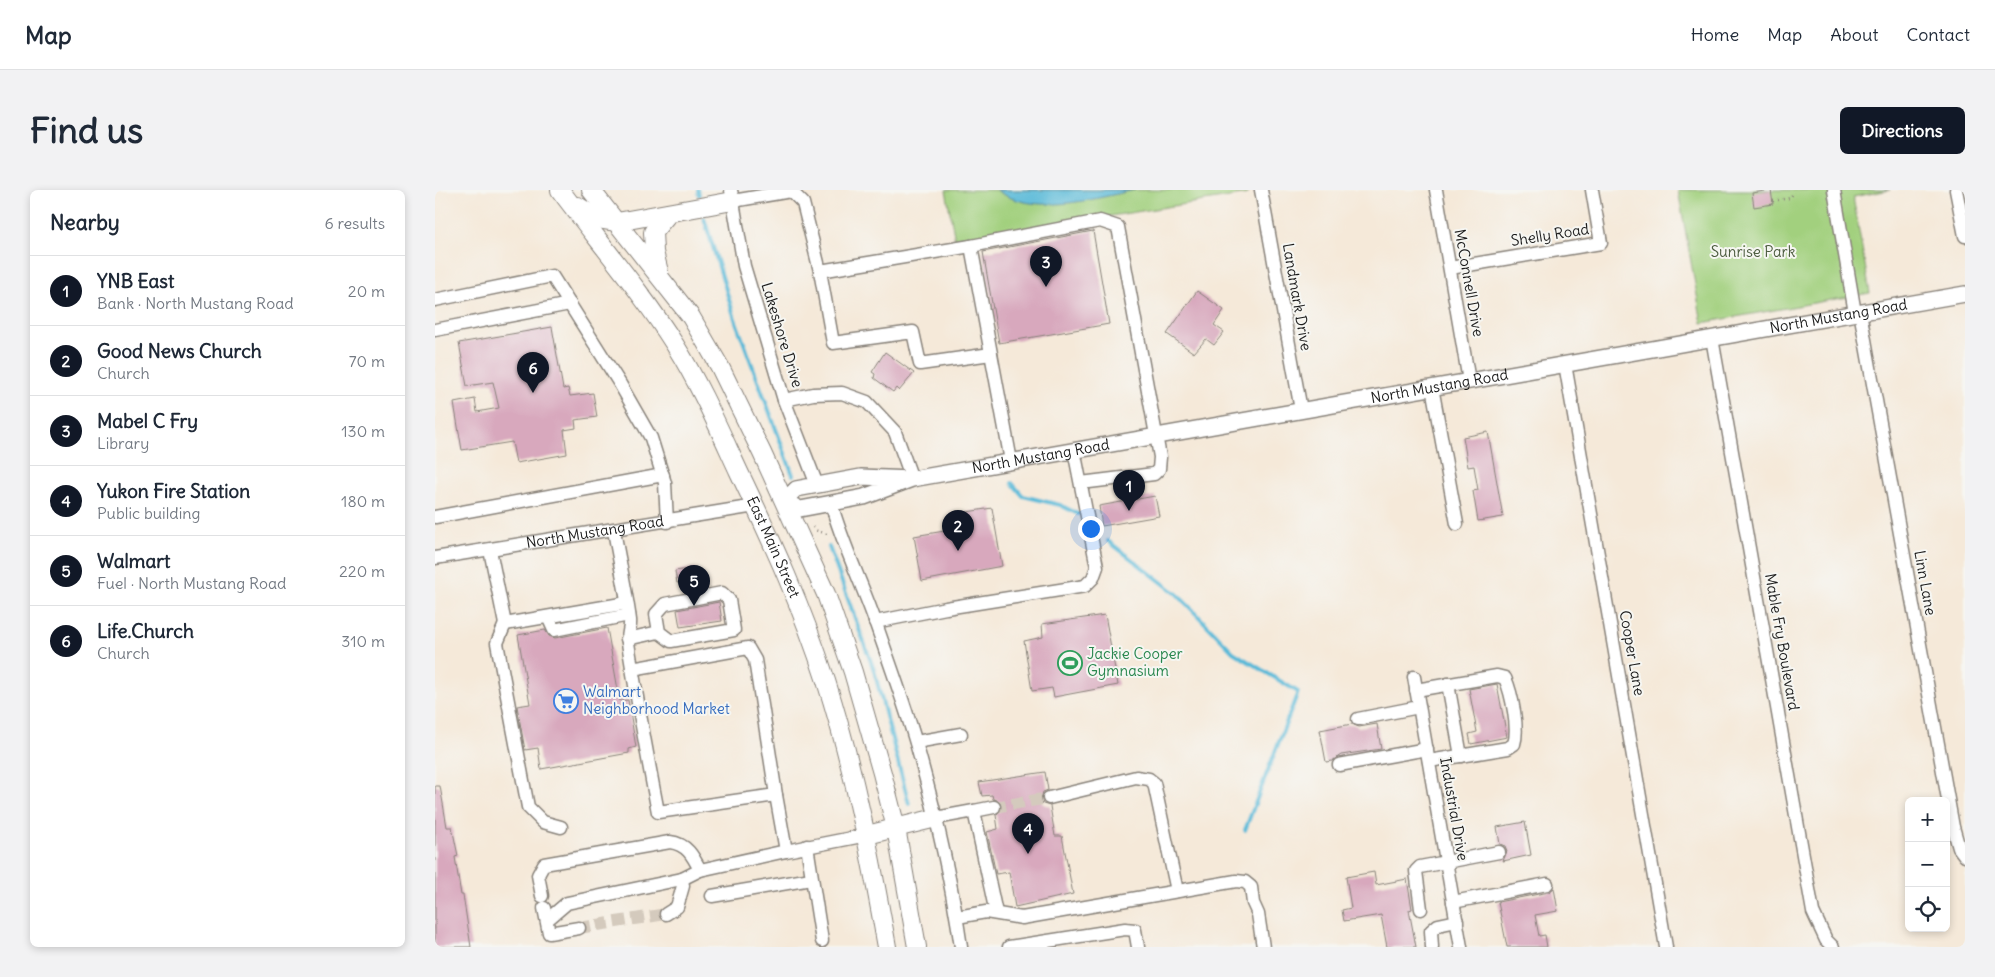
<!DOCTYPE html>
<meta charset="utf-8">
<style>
:root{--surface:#fff;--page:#f2f2f3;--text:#1f2937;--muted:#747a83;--line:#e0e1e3;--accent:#111827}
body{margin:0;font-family:Delius,sans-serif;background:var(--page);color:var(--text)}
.controls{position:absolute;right:15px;bottom:15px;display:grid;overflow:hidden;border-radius:8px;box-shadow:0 2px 8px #0003}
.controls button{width:45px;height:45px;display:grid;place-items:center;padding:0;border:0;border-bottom:1px solid var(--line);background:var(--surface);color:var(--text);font:25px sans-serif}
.you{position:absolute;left:655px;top:338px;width:18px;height:18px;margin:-12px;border:4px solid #fff;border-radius:50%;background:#1a73e8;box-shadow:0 0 0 8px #1a73e833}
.badge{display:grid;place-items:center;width:32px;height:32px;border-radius:50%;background:var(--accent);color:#fff;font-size:16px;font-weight:700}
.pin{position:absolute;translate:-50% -41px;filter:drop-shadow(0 1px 2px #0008)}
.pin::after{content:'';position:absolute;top:26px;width:18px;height:15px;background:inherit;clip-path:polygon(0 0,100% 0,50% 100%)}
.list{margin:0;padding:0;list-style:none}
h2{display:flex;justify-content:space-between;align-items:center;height:65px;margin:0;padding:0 20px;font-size:21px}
h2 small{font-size:16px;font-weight:400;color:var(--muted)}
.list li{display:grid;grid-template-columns:32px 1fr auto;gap:15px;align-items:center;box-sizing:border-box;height:70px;padding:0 20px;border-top:1px solid var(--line)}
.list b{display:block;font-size:19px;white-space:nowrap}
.list p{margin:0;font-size:16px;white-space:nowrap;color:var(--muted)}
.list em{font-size:16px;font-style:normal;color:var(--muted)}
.icon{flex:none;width:28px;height:28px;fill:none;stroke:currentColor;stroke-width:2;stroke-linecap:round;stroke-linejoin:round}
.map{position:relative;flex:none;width:1530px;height:757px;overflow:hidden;border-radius:8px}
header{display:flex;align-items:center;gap:30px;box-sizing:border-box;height:70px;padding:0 25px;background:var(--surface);border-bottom:1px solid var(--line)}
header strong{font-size:24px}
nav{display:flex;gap:28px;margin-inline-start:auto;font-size:18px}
.intro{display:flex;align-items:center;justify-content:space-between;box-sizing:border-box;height:120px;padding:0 30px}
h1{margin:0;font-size:35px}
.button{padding:12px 22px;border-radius:8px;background:var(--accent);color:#fff;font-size:18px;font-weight:700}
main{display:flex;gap:30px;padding:0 30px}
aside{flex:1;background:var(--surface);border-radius:8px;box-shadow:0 2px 8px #0003}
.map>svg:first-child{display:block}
.green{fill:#a2d07e;stroke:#5f764d}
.water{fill:#5abad8;stroke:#3b6b7a}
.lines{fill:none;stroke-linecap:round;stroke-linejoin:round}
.stream{stroke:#5abad8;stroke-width:4}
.building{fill:#d8a8bd}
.minor-tunnel{stroke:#d4cabd;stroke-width:12;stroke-dasharray:12 6;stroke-linecap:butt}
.minor-casing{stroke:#88827a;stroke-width:15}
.major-casing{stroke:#88827a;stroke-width:18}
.highway-casing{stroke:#88827a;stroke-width:20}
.path{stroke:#88827a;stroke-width:2.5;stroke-dasharray:1 4;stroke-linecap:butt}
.minor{stroke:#fff;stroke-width:12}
.major{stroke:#fff;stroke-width:15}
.highway{stroke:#fff;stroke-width:18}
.labels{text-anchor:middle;stroke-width:4;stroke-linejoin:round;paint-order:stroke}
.street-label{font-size:15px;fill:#1c1c1c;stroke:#f6f6f2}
.park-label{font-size:15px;fill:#4b5b3e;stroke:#f6f6f2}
.leisure-label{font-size:15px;fill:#27864d;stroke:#f6f6f2;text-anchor:start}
.shop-label{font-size:15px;fill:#366cbe;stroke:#f6f6f2;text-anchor:start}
</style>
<header>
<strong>Map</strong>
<nav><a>Home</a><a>Map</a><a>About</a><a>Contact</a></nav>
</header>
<div class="intro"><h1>Find us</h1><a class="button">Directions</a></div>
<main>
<aside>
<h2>Nearby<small>6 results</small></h2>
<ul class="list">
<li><span class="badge">1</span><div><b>YNB East</b><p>Bank · North Mustang Road</p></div><em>20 m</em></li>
<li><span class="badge">2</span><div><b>Good News Church</b><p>Church</p></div><em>70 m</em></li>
<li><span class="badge">3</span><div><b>Mabel C Fry</b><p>Library</p></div><em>130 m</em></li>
<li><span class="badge">4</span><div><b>Yukon Fire Station</b><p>Public building</p></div><em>180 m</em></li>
<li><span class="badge">5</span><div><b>Walmart</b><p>Fuel · North Mustang Road</p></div><em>220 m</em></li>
<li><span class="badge">6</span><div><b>Life.Church</b><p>Church</p></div><em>310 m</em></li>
</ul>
</aside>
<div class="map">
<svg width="1530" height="757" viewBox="0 0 1530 757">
<rect width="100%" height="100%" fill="#f6f6f2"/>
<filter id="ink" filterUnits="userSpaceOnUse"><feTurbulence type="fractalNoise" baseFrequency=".02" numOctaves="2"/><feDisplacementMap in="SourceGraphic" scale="10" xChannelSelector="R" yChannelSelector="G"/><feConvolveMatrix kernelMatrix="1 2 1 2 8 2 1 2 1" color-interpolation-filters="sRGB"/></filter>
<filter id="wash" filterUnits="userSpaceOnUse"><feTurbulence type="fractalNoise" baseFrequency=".0096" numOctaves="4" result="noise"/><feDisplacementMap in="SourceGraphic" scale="20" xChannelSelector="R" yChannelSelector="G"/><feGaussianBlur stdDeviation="1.12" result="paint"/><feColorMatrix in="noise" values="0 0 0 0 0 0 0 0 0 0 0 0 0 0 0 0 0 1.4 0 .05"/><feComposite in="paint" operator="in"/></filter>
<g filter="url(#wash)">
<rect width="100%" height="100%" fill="#f5e9d9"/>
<path class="green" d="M 511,0 L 813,0 L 813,4 L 520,51 Z
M 1243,0 L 1455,0 L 1418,7 L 1435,103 L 1267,133 Z"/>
<path class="water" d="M 561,0 L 700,0 C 657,9 600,27 561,0 Z"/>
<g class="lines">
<path class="stream" d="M 263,0 L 264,5
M 269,28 L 300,129 L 358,285
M 577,293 L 588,306 L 625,315 L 643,324
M 673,351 L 742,404 L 798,462 L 863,502 L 810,640
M 394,357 L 439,480 L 474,614"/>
</g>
<g id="blocks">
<path class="building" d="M 1336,0 L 1338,14 L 1319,17 L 1317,3 Z
M 658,41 L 674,134 L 564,153 L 548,62 Z
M 762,101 L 789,120 L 779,135 L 789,142 L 779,155 L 771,149 L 759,163 L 732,144 Z
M 117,137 L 128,199 L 133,198 L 135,206 L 158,203 L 162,227 L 140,230 L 141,238 L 129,240 L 132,264 L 81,273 L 77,252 L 27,260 L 19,213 L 40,209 L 42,222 L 64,218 L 58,192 L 32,196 L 24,153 Z
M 450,162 L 479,183 L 464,201 L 461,198 L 458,202 L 439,188 L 440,184 L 437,182 Z
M 1053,242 L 1068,327 L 1043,331 L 1038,301 L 1043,300 L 1039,276 L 1033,277 L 1028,247 Z
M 720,306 L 724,326 L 667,336 L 664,316 Z
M 557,318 L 567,376 L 487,391 L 479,346 L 522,339 L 519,324 Z
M 260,378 L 261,390 L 242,393 L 240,381 Z
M 284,412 L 287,431 L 245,437 L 242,420 Z
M 670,425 L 683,495 L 619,507 L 617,498 L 597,501 L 589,451 L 608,447 L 607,434 Z
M 172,438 L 185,511 L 193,510 L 201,557 L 194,559 L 194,563 L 106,579 L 103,558 L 90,560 L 82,516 L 95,514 L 83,445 L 110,440 L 114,446 L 120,448 Z
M 1062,494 L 1072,547 L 1036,554 L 1034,544 L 1042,542 L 1034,499 Z
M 917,534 L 924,537 L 942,534 L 946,559 L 906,565 L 897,571 L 891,572 L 885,540 Z
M 610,582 L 613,600 L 608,602 L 606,609 L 608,614 L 615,616 L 620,646 L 627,646 L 638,704 L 580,717 L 574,682 L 561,684 L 552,642 L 563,639 L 561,625 L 566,620 L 567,615 L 562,610 L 558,609 L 557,605 L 547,606 L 544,592 Z
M 0,596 L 5,596 L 12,637 L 17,637 L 23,666 L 20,667 L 26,705 L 28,705 L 36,757 L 0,757 Z
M 1090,632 L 1096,665 L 1068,671 L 1072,661 L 1070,656 L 1065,654 L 1062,637 Z
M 939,682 L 941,695 L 972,689 L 977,719 L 974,720 L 981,757 L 952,757 L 946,725 L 909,731 L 907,720 L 916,718 L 911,687 Z
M 1119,698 L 1123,721 L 1100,725 L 1104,746 L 1110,745 L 1112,757 L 1072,757 L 1063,712 L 1114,702 Z"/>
</g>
</g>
<g filter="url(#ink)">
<use href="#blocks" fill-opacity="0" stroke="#88827a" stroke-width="1"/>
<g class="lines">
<path class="minor-tunnel" d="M 559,617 L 614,608
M 144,738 L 231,724"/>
<defs>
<g id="minor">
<path d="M 296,0 L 309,76 L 349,210 L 382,295"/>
<path d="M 826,0 L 866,220"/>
<path d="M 1001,0 L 1034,191"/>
<path d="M 1399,0 L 1420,123"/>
<path d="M 1521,0 L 1530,46"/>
<path d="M 298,11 L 356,1 L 368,13 L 385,81 L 536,56 L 576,271"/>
<path d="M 536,56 L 665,31 L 683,37 L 725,267 L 724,279 L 719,284 L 646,293"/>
<path d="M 1015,78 L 1166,53 L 1157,0"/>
<path d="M 385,81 L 398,153 L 478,142 L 485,174 L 556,164"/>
<path d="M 0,110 L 117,86 L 185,194 L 216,248 L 230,293 L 232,332"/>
<path d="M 1425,122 L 1518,637 L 1524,658 L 1530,666"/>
<path d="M 0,140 L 135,114"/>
<path d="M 1277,148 L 1378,722 L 1391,750 L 1398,757"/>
<path d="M 1130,174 L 1231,757"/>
<path d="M 997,197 L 1022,334"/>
<path d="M 349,210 L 378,204 L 407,203 L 432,212 L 460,242 L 477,289"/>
<path d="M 396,313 C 407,353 426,391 440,431 C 454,471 469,512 481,553 C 500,620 516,688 526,757"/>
<path d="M 0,327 L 228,285"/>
<path d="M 179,340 C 184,370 191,400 195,430 C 196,438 192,445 193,453 C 202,509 212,565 223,622 L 341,605 L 320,470 L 313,458 L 197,479"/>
<path d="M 55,360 L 70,434 L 192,413"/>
<path id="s1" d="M 0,368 L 320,316"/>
<path d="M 113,427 L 119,440 L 194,425"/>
<path d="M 440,432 L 511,418 L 650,396 L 658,388 L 662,377 L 639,260"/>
<path d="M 70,434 L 62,453 L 93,617 L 108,632 L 126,637"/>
<path d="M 192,449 L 224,442 L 236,451 L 299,440 L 294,410 L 287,403 L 230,414 L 221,424 L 224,442"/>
<path d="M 979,487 L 1026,757"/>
<path d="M 1013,494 L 1026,566"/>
<path d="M 981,500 L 1062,486 L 1070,488 C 1077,504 1084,539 1079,554 L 1073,558 L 994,571"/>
<path d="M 923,529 L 984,517"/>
<path d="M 481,552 L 526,544"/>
<path d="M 904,575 L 992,559"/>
<path d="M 341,605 L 351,661 L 432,645"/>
<path d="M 614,608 L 701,587 L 714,589 L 719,593 L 742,701"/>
<path d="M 539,621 L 559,617"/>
<path d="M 501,628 L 539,621 L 561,723"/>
<path d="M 372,656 L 387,751"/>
<path d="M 107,706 L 103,685 L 109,674 L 235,652 C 252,654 258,666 265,680"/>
<path d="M 277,706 L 376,689"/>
<path d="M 1018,712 L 1112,694"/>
<path d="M 109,718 L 114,743 L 144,738"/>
<path d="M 986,719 L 981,681 L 985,677 L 1064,662"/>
<path d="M 231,724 L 242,717 L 248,696 L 247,689"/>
<path d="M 522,727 L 551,722 L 587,728 L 801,691 L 810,692 L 816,697 L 818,713 L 823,724 L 828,757"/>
<path d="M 112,730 L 132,713 L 247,689 L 265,680 L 351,661"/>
<path d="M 574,757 L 690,739 L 700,740 L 703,757"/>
<path d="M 997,757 L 996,741 L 1003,735 L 1022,731"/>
</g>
<g id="major">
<path id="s2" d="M 477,289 L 429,307 L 365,319 L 349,311 L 361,299 L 426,287 L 477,289 L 1530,104"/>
</g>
<g id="highway">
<path id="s3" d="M 125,0 C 163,51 206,101 240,155 C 265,195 284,239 304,282 C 337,351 368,419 391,491 C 419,578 436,668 452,757"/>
<path d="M 156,0 L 256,127 L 285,177 L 327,263 L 391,404 L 418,482 L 447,583 L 461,638 L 482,757"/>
<path d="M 143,16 L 163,29 L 182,32 L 298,11"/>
<path d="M 224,82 L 219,62 L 218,42 L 234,23"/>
<path d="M 432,645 L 501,628"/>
</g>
</defs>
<use href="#minor" class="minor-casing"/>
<use href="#major" class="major-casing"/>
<use href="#highway" class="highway-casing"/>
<path class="path" d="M 1338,11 L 1355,8 L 1359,2
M 378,337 L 380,340 L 395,345"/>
<use href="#minor" class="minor"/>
<use href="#major" class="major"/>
<use href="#highway" class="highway"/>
</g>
</g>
<defs>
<symbol id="stadium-ring" viewBox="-11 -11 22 22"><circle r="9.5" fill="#f6f6f2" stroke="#2e9e5b" stroke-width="1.5"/><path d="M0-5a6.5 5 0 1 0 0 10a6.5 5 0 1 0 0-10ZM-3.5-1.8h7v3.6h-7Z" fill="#2e9e5b"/></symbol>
<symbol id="supermarket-ring" viewBox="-11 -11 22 22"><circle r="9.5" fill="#f6f6f2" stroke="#3f7fe0" stroke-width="1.5"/><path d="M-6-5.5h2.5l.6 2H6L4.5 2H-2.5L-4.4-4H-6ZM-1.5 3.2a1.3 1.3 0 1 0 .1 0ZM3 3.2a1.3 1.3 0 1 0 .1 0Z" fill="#3f7fe0"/></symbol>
</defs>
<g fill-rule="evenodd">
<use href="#stadium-ring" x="621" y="459" width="28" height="28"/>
<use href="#supermarket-ring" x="117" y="497" width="28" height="28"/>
</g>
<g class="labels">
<g class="street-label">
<text transform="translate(1115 45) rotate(-9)" y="5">Shelly Road</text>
<text transform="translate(1034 93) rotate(80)" y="5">McConnell Drive</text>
<text transform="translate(862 107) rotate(80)" y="5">Landmark Drive</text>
<text dy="5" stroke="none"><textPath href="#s2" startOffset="1209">North Mustang Road</textPath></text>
<text transform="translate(347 145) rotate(73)" y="5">Lakeshore Drive</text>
<text dy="5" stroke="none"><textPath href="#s2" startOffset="804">North Mustang Road</textPath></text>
<text dy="5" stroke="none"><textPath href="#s2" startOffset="399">North Mustang Road</textPath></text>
<text dy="5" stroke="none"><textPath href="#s1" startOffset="162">North Mustang Road</textPath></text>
<text dy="5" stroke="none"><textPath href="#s3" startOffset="418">East Main Street</textPath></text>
<text transform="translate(1490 393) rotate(80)" y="5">Linn Lane</text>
<text transform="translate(1347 452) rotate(80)" y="5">Mable Fry Boulevard</text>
<text transform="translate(1197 463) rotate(80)" y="5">Cooper Lane</text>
<text transform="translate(1019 619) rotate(80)" y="5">Industrial Drive</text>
</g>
<g class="park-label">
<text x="1318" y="67">Sunrise Park</text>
</g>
<g class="leisure-label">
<text x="652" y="469">Jackie Cooper<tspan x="652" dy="17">Gymnasium</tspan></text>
</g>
<g class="shop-label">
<text x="148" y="507">Walmart<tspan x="148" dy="17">Neighborhood Market</tspan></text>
</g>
</g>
</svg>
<div class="controls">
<button>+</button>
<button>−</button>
<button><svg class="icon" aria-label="locate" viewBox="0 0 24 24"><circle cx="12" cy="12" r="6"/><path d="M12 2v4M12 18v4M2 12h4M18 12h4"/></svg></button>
</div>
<div class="you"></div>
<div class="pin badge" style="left:694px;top:321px">1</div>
<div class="pin badge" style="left:523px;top:361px">2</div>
<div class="pin badge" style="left:611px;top:97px">3</div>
<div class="pin badge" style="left:593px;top:664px">4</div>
<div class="pin badge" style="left:259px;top:416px">5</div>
<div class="pin badge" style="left:98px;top:203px">6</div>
</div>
</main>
